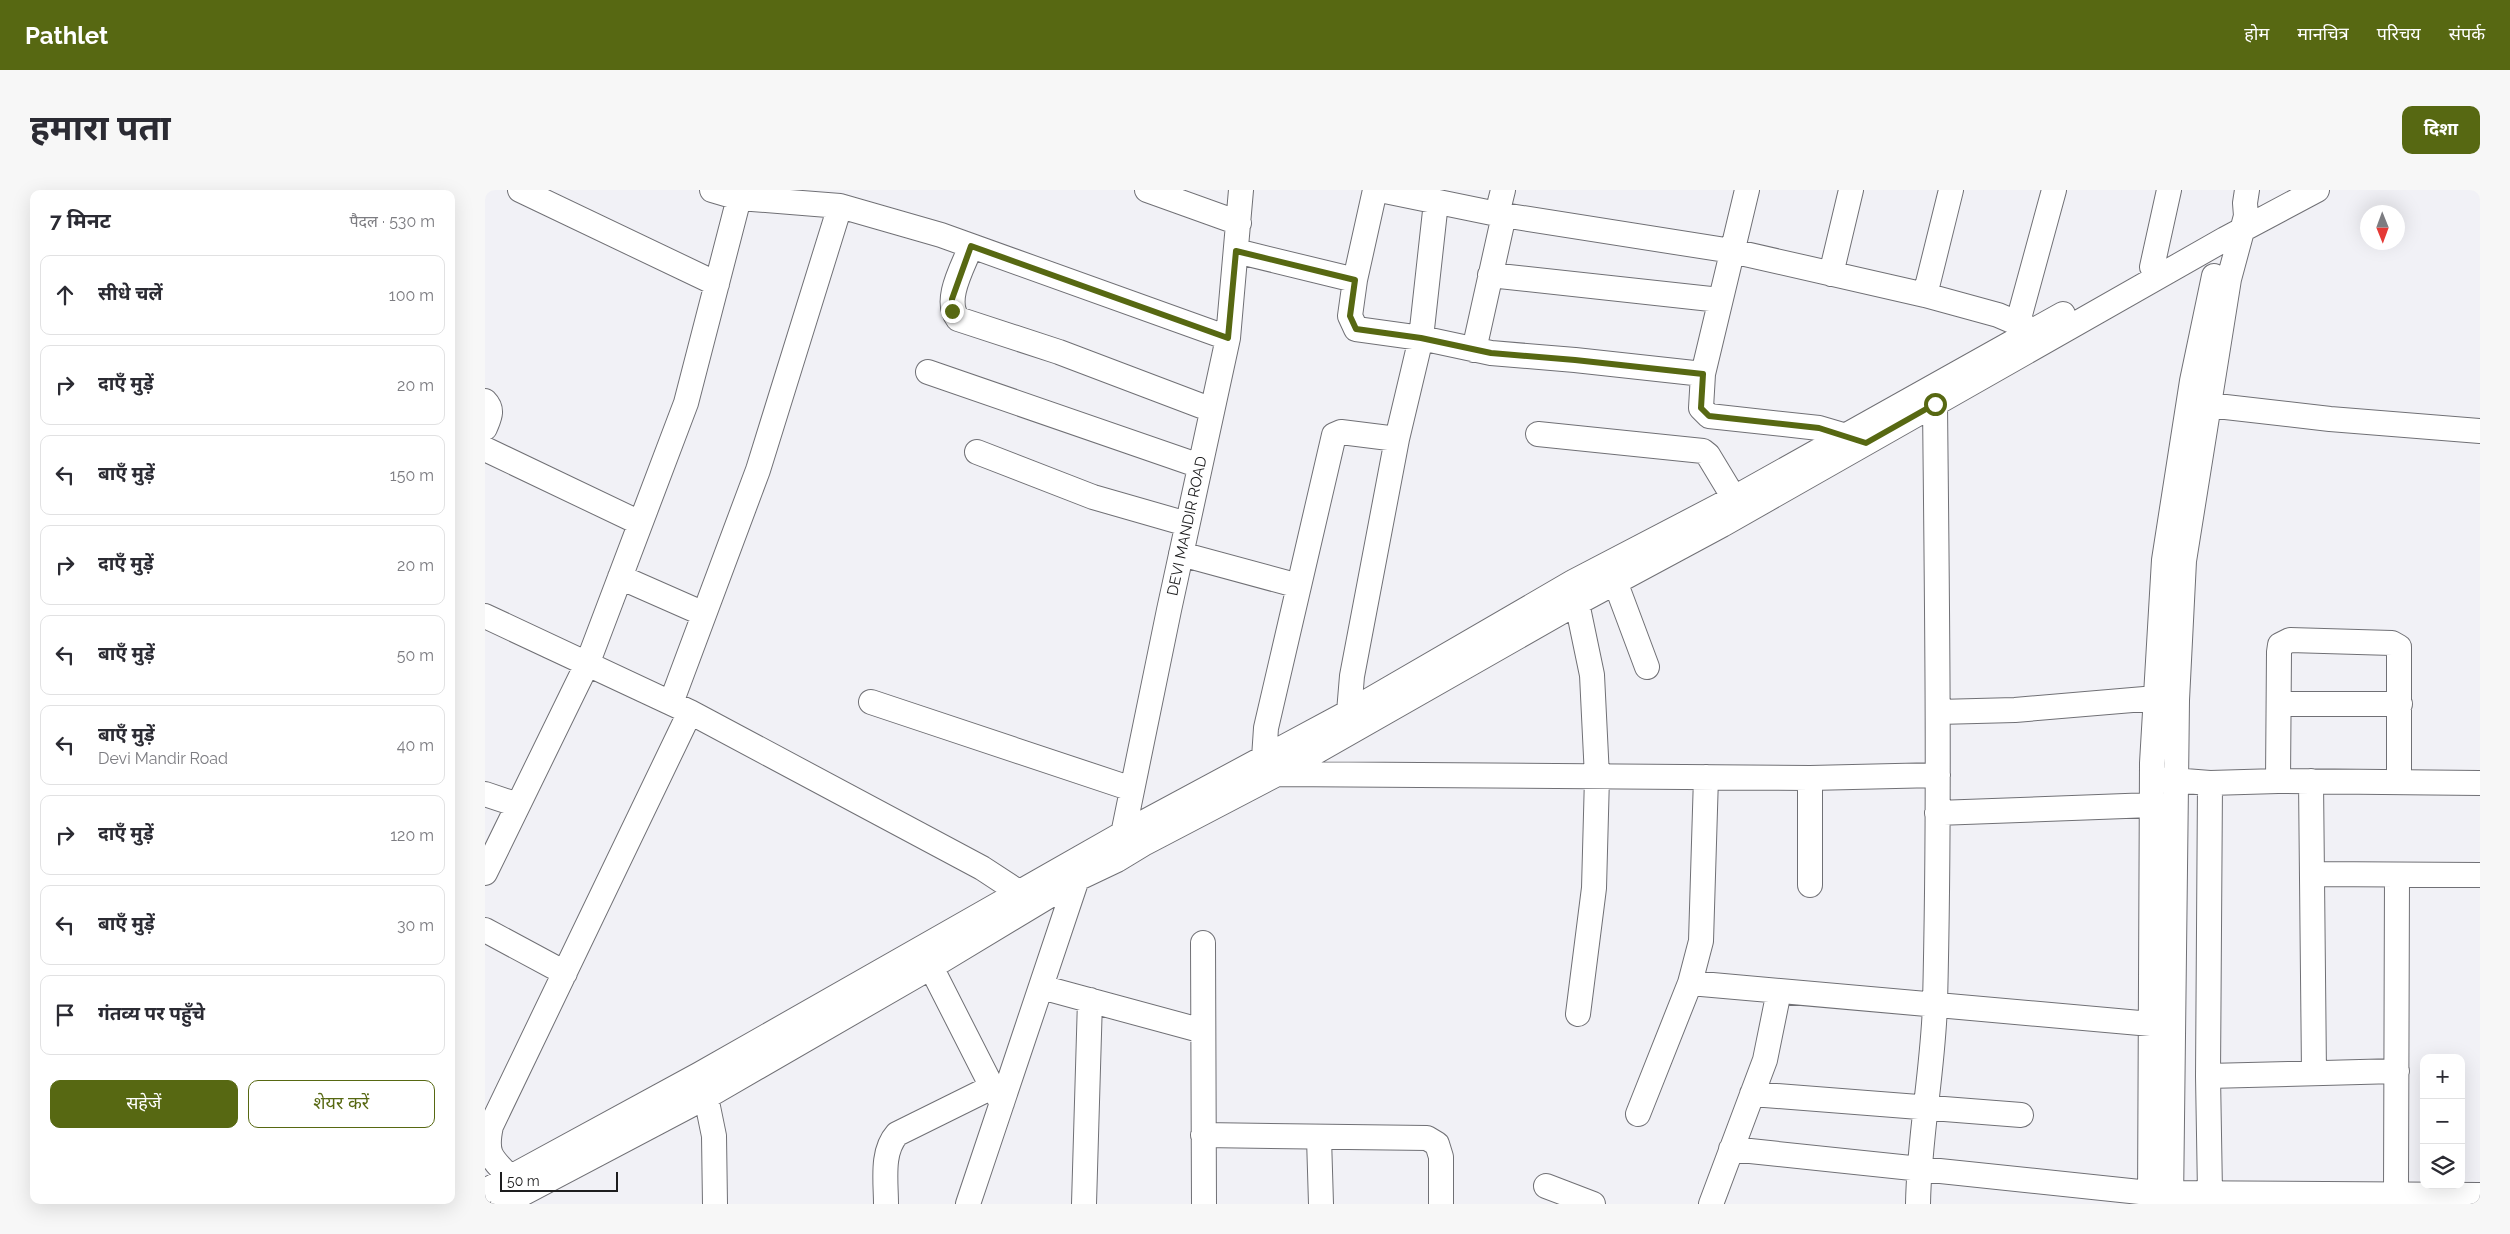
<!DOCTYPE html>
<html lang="hi">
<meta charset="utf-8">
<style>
:root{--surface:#fff;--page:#f7f7f7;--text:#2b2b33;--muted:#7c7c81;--line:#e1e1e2;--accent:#576812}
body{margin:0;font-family:Raleway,"Noto Sans Devanagari",sans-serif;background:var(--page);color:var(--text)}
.controls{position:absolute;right:15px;bottom:15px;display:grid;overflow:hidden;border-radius:10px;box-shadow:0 5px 20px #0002}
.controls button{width:45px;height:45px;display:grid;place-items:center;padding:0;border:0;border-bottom:1px solid var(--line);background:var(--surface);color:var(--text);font:25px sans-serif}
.compass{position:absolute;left:1875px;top:15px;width:45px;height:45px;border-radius:50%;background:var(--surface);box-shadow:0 5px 20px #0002;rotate:179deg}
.scale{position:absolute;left:15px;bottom:12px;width:118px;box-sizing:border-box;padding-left:5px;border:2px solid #1d1d1e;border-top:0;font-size:14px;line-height:18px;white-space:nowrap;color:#1d1d1e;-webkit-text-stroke:4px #fff;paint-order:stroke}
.stop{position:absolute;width:15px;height:15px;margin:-11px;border:4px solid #576812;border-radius:50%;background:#fff}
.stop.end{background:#576812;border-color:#fff;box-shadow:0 1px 5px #0008}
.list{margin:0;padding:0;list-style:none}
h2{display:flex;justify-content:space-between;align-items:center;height:65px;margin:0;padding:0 20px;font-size:21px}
h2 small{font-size:16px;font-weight:400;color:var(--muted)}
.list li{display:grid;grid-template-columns:32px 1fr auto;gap:15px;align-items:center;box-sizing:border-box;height:80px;margin:0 10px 10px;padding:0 10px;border:1px solid var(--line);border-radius:10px}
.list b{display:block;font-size:19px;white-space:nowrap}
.list p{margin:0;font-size:16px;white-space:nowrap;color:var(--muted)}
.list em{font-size:16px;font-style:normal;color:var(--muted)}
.actions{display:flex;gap:10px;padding:15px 20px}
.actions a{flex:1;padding:11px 0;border:1px solid var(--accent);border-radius:10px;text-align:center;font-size:18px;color:var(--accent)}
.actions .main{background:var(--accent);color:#fff}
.icon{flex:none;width:28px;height:28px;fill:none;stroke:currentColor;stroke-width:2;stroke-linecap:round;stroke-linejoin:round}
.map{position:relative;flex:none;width:1995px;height:1014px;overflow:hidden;border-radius:10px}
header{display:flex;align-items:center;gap:30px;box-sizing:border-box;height:70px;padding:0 25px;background:var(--accent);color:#fff}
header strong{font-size:24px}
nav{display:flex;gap:28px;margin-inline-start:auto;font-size:18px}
.intro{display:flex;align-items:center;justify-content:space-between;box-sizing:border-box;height:120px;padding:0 30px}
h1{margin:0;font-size:35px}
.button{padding:12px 22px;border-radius:10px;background:var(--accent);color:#fff;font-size:18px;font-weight:700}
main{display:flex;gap:30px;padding:0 30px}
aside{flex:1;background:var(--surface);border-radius:10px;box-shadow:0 5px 20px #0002}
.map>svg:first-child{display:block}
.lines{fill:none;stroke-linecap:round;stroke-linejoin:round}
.minor-casing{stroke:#707075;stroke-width:26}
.minor{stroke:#fff;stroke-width:24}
.route{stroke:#576812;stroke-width:6}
.labels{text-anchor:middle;stroke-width:4;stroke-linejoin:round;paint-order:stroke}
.street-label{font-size:15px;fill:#1d1d1e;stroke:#fff}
</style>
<header>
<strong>Pathlet</strong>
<nav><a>होम</a><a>मानचित्र</a><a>परिचय</a><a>संपर्क</a></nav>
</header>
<div class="intro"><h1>हमारा पता</h1><a class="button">दिशा</a></div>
<main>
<aside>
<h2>7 मिनट<small>पैदल · 530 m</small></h2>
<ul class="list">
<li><svg class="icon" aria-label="ahead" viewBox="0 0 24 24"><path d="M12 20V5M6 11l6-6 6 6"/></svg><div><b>सीधे चलें</b></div><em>100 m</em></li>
<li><svg class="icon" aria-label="right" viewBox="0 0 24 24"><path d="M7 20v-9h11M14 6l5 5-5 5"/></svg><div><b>दाएँ मुड़ें</b></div><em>20 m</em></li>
<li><svg class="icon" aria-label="left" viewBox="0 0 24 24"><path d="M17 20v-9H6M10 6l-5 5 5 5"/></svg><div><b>बाएँ मुड़ें</b></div><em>150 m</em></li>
<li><svg class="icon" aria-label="right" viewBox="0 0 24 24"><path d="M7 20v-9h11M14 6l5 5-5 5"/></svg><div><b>दाएँ मुड़ें</b></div><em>20 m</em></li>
<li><svg class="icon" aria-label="left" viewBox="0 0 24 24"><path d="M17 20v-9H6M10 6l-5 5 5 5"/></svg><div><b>बाएँ मुड़ें</b></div><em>50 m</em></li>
<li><svg class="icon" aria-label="left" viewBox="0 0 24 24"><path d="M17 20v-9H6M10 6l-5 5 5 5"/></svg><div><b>बाएँ मुड़ें</b><p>Devi Mandir Road</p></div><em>40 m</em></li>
<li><svg class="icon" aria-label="right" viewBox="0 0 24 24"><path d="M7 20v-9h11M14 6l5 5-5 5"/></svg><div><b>दाएँ मुड़ें</b></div><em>120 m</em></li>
<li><svg class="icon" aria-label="left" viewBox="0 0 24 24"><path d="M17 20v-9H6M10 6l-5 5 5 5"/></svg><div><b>बाएँ मुड़ें</b></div><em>30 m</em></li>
<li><svg class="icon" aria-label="arrive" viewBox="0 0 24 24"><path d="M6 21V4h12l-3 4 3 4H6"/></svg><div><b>गंतव्य पर पहुँचे</b></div></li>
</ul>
<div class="actions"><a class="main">सहेजें</a><a>शेयर करें</a></div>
</aside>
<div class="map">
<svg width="1995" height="1014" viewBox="0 0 1995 1014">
<rect width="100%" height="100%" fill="#f1f1f6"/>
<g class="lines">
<defs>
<path id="minor" d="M 35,0 L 232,94
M 227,0 L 254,8 L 355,16 L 456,45 L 743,148
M 662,0 L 754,33
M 890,0 L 870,90 L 865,126 L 871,139 L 936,148 L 1006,163 L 1090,170 L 1218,184
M 895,0 L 1012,24 L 1247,61 L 1440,105 L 1513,125 L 1548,140
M 1262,0 L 1218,184 L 1216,218 L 1224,226 L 1334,238 L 1368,248
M 1012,24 L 1018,0
M 486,56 C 478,77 458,110 473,129 L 574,162 L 727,220
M 751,61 L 870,90
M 1667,77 L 1684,0
M 1346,84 L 1366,0
M 1005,85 L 1235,110
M 1440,105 L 1466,0
M 1533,132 L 1569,0
M 989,160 L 1019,25
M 443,182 L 715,276
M 0,211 C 9,220 4,228 0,238
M 1723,215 L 1845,229 L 1995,241
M 1053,244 L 1218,261 L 1223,265 L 1249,308
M 0,259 L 155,333
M 492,262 L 608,307 L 702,334
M 696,364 L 814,396
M 1125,378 L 1162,477
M 135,387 L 219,424
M 1092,413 L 1107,485 L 1112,587 L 1109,698 L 1093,824
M 0,426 L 205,522 L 497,678 L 535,703
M 386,512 L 647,599
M 186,513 L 273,280 L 355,16
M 1794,514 L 1915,514
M 864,522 L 867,486 L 912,249 L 936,148 L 951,12
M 1453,522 L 1530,520 L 1671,508
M 779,568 L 781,538 L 849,245 L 856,242 L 912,249
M 793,584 L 1325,588 L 1453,585
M 1325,588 L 1325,695
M 1674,589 L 1725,593 L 1793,591 L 1995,593
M 1793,591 L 1794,462 L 1795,455 L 1805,450 L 1907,453 L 1914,457 L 1914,592
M 1826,591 L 1829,883
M 0,604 L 33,615
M 1452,623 L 1667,615
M 636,654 L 684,420 L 743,148 L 756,0
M 0,683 L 103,472 L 201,213 L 254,8
M 1827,684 L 1995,685
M 0,740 L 80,783
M 718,753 L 719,1014
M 446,777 L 507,897
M 1205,793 L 1666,834
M 556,797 L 718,841
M 1723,886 L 1912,881
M 1267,904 L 1536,925
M 221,907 L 229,946 L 230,1014
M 1153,924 L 1205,793 L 1216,751 L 1221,587
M 718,945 L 942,948 L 952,954 L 956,967 L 956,1014
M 834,948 L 836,1014
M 1246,959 L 1664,1003 L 1995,1005
M 25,987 C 6,968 0,964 6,936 L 205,522
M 1061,996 L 1108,1014
M 0,1001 L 215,884 L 637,644 L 864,522 L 1088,392 L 1249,308 L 1578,124
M 1725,1003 L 1723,886 L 1725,593
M 1911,1004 L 1912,685
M 18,1014 L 221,907 L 446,777 L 592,689 L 632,670 L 660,653 L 792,584 L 1092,413 L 1237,335 L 1740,49 L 1832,0
M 401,1014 C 401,991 396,962 412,944 L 507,897 L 517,913
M 483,1014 L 594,683
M 599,1014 L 605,810
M 1226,1014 L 1280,870 L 1294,801
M 1433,1014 C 1434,947 1448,881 1450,814 C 1455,614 1452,414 1450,214
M 1665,1014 L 1667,573 L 1679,370 L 1707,191 L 1729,86
M 1686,1014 L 1692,510 L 1699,371 L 1744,89 L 1761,26 L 1760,13 L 1762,0"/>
</defs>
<use href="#minor" class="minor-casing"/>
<use href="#minor" class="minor"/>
</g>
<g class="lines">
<path class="route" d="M 467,121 L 467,109 L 486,56 L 743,148 L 751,61 L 870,90 L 865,126 L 871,139 L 936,148 L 1006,163 L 1090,170 L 1218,184 L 1216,218 L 1224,226 L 1334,238 L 1381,253 L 1450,214"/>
</g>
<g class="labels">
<g class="street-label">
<text transform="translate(702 336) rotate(-78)" y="5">DEVI MANDIR ROAD</text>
</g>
</g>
</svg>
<div class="controls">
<button>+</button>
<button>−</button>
<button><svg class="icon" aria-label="layers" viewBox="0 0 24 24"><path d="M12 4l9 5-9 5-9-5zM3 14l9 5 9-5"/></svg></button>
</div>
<svg class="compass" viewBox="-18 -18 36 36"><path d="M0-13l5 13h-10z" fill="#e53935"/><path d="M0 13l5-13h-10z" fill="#7c7c81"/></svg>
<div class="scale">50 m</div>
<div class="stop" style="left:1450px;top:214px"></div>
<div class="stop end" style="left:467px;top:121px"></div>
</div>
</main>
